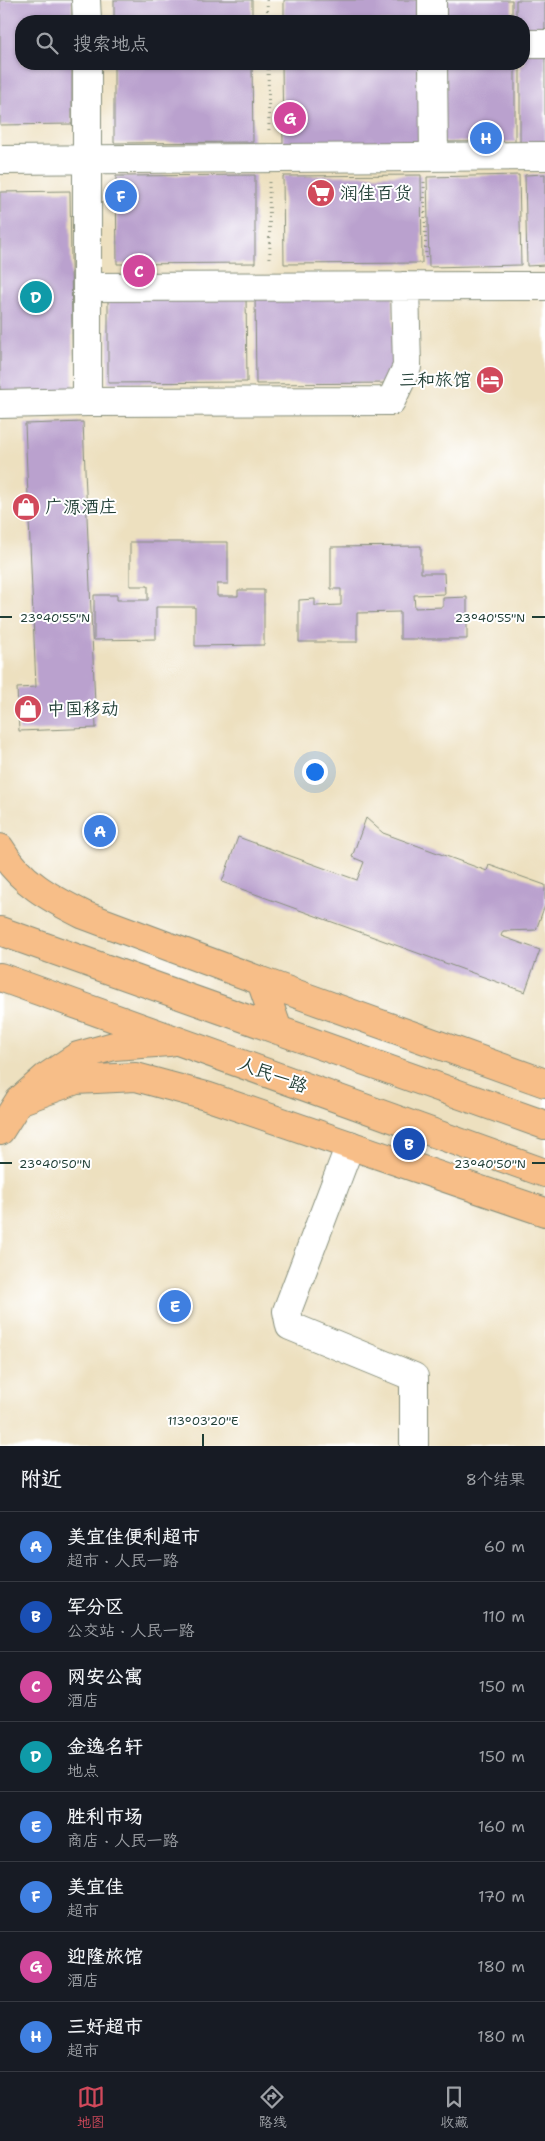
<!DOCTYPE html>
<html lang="zh">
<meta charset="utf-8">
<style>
:root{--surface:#171b24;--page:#242831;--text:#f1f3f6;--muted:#9ea1a6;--line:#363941;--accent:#d1495b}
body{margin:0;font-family:"Shantell Sans","LXGW WenKai TC",sans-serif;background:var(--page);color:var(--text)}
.you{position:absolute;left:314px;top:771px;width:18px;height:18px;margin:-12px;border:4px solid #fff;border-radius:50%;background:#1a73e8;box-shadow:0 0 0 8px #1a73e833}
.badge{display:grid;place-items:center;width:32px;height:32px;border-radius:50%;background:var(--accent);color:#fff;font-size:16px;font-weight:700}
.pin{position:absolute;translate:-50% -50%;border:2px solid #fff;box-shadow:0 1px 5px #0006}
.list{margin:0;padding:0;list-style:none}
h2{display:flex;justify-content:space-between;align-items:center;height:65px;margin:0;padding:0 20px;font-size:21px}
h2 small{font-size:16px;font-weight:400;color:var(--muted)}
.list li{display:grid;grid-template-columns:32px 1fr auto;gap:15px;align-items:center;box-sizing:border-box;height:70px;padding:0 20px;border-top:1px solid var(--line)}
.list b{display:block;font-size:19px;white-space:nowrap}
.list p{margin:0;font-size:16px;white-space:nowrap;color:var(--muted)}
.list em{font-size:16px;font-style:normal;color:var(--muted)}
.icon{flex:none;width:28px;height:28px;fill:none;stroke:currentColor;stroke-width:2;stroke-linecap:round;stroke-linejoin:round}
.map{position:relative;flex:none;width:545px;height:1446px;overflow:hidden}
.search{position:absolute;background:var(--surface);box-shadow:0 1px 4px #0004;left:15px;right:15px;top:15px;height:55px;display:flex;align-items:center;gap:12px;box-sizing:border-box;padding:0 18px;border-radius:20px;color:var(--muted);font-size:19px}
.sheet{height:625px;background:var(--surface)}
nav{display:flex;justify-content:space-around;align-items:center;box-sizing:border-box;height:70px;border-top:1px solid var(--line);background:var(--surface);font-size:14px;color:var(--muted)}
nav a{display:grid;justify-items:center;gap:2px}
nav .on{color:var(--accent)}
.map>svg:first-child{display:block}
.building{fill:#baa1ce}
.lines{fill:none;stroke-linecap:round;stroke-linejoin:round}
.minor-casing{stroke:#868e7a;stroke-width:30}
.major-casing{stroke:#868e7a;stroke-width:30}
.path{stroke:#868e7a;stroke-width:3;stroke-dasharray:1 4;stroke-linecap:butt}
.minor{stroke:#fff;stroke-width:28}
.major{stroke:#f7be88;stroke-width:28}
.ticks{fill:none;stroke:#1f3d34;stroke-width:2}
.labels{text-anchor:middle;stroke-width:4;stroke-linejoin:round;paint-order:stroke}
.poi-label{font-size:18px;fill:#1f3d34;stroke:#fff;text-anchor:start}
.street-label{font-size:18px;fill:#1f3d34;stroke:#fff}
.ticks-label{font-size:12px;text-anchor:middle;fill:#1f3d34;stroke:#fff;stroke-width:4;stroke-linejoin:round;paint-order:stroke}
</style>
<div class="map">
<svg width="545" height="1446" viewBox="0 0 545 1446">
<rect width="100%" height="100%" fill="#fff"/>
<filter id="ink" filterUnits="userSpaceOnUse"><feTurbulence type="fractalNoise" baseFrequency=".02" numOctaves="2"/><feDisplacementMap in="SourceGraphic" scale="10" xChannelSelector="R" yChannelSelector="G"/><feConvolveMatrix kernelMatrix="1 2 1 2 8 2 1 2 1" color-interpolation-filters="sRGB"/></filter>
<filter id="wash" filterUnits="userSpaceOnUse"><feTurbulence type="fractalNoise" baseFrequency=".0096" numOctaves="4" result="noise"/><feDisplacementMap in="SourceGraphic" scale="20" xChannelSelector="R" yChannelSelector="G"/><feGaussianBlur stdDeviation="1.12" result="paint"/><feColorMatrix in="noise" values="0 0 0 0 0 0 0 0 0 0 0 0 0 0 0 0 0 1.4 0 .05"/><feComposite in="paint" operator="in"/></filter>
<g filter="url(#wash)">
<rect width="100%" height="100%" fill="#ede0bf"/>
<g id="blocks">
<path class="building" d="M 0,0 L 72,0 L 72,21 L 21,21 L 21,64 L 72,64 L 72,124 L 0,125 Z
M 114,0 L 252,0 L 252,21 L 114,21 Z
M 284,0 L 422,0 L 423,21 L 284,21 Z
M 439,0 L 512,0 L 512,21 L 439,21 Z
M 516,0 L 545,0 L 545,37 L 524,37 L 524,21 L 516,21 Z
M 524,52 L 545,52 L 545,143 L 520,143 L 520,64 L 524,64 Z
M 114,64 L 252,64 L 253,142 L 114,143 Z
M 282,64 L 421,64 L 421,145 L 283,146 Z
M 442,64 L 515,64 L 515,142 L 442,142 Z
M 545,174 L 545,265 L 527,266 L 525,175 Z
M 255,175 L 255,263 L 117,264 L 116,176 Z
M 421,175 L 422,263 L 284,264 L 283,176 Z
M 519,175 L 521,265 L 429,267 L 427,177 Z
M 70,191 L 73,402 L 0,403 L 0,192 Z
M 246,294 L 247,382 L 108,383 L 108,295 Z
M 393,294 L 394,383 L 256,384 L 255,296 Z
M 83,422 L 96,728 L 19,731 L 17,688 L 36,687 L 25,424 Z
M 130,542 L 228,542 L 228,584 L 217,584 L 217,596 L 238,596 L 238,590 L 264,590 L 264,645 L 195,646 L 195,607 L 156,607 L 156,639 L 94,640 L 94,595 L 117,595 L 117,600 L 148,600 L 148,586 L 130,586 Z
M 421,546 L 421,573 L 444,573 L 445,594 L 414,595 L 415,608 L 443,607 L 443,598 L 467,597 L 467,639 L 400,639 L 400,612 L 357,613 L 357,642 L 299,642 L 299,600 L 315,599 L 315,606 L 341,605 L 341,589 L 331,589 L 331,547 Z
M 366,818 L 383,833 L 487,871 L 489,865 L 545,885 L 545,905 L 536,930 L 503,931 L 501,936 L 540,950 L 525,992 L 222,882 L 238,837 L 357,880 L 364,862 L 352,857 Z"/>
</g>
</g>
<g filter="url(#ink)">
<use href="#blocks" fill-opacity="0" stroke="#868e7a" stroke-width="1"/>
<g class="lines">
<defs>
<path id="minor" d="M 86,0 L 87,21
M 432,0 L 432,21
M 524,44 L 545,44
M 87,64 L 87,402
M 433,64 L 434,157
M 0,160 L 545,156
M 87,287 L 545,286
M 0,404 L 87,402 L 391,401 L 407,367 L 405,286
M 350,1145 L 287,1311 L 290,1326 L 414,1377 L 414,1446"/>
<path id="major" d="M 0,848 C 20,882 50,898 84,915 L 261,981 L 278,1030
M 0,931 L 545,1125
M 0,977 L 545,1173
M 261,981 L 545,1083
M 19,1101 L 76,1080 L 136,1077 L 206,1096 L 545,1212
M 0,1131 L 19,1101 L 45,1078 L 78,1056 L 114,1046 L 169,1042"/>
</defs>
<use href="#minor" class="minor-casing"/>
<use href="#major" class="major-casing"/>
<path class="path" d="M 267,0 L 268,21
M 268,64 L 269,133
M 269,182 L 270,261
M 424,182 L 426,261"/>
<use href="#minor" class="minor"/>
<use href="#major" class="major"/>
</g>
</g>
<path class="ticks" d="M 0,617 L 12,617M 532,617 L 545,617M 0,1163 L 12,1163M 532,1163 L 545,1163M 203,1434 L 203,1446"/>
<defs>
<symbol id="supermarket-disc" viewBox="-11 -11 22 22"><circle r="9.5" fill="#d1495b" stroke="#fff"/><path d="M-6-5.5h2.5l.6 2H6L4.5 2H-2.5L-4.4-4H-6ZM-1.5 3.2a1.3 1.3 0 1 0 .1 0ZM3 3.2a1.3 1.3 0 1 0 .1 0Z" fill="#fff"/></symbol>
<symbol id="hotel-disc" viewBox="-11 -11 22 22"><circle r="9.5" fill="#d1495b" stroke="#fff"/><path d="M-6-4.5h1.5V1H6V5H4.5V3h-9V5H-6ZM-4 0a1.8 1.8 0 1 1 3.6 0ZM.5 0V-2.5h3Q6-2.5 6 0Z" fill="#fff"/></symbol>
<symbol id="shop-disc" viewBox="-11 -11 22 22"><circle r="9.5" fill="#d1495b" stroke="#fff"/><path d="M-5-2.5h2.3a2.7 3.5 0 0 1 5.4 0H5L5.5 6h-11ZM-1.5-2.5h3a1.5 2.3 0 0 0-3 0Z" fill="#fff"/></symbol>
</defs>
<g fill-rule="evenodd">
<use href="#supermarket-disc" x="305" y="177" width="32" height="32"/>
<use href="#hotel-disc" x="474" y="364" width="32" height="32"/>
<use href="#shop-disc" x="10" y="491" width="32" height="32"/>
<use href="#shop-disc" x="12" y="693" width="32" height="32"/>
</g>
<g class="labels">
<g class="poi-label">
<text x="340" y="199">润佳百货</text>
<text x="471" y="386" text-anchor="end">三和旅馆</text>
<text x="45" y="513">广源酒庄</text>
<text x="47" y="715">中国移动</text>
</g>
<g class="street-label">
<text transform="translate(273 1075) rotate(20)" y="6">人民一路</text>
</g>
</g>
<g class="ticks-label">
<text x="55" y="622">23°40'55"N</text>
<text x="490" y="622">23°40'55"N</text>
<text x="55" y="1168">23°40'50"N</text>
<text x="490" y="1168">23°40'50"N</text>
<text x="203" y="1425">113°03'20"E</text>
</g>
</svg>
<div class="you"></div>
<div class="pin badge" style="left:100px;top:831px;background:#3f7fe0">A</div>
<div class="pin badge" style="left:409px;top:1144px;background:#1a4fb4">B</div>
<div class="pin badge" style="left:139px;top:271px;background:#d1479c">C</div>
<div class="pin badge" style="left:36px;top:297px;background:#0f9aa8">D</div>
<div class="pin badge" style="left:175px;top:1306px;background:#3f7fe0">E</div>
<div class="pin badge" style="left:121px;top:196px;background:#3f7fe0">F</div>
<div class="pin badge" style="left:290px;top:118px;background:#d1479c">G</div>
<div class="pin badge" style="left:486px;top:138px;background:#3f7fe0">H</div>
<div class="search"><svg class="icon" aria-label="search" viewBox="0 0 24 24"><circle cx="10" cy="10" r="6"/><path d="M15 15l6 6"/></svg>搜索地点</div>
</div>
<section class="sheet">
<h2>附近<small>8个结果</small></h2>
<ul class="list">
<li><span class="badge" style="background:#3f7fe0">A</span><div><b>美宜佳便利超市</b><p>超市 · 人民一路</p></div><em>60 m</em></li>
<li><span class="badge" style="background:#1a4fb4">B</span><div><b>军分区</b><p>公交站 · 人民一路</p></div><em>110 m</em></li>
<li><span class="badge" style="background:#d1479c">C</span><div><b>网安公寓</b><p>酒店</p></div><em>150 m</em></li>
<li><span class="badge" style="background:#0f9aa8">D</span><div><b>金逸名轩</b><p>地点</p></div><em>150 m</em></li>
<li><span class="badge" style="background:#3f7fe0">E</span><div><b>胜利市场</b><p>商店 · 人民一路</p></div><em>160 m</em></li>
<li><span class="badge" style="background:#3f7fe0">F</span><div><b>美宜佳</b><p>超市</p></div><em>170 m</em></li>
<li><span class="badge" style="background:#d1479c">G</span><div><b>迎隆旅馆</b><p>酒店</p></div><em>180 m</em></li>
<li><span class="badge" style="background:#3f7fe0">H</span><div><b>三好超市</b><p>超市</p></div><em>180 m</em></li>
</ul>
</section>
<nav>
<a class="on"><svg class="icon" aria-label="map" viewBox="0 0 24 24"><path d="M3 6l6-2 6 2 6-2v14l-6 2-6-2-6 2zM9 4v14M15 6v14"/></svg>地图</a>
<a><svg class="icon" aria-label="directions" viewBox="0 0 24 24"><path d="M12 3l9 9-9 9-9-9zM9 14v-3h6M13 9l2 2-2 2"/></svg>路线</a>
<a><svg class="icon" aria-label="saved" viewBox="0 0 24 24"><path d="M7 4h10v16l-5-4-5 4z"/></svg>收藏</a>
</nav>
